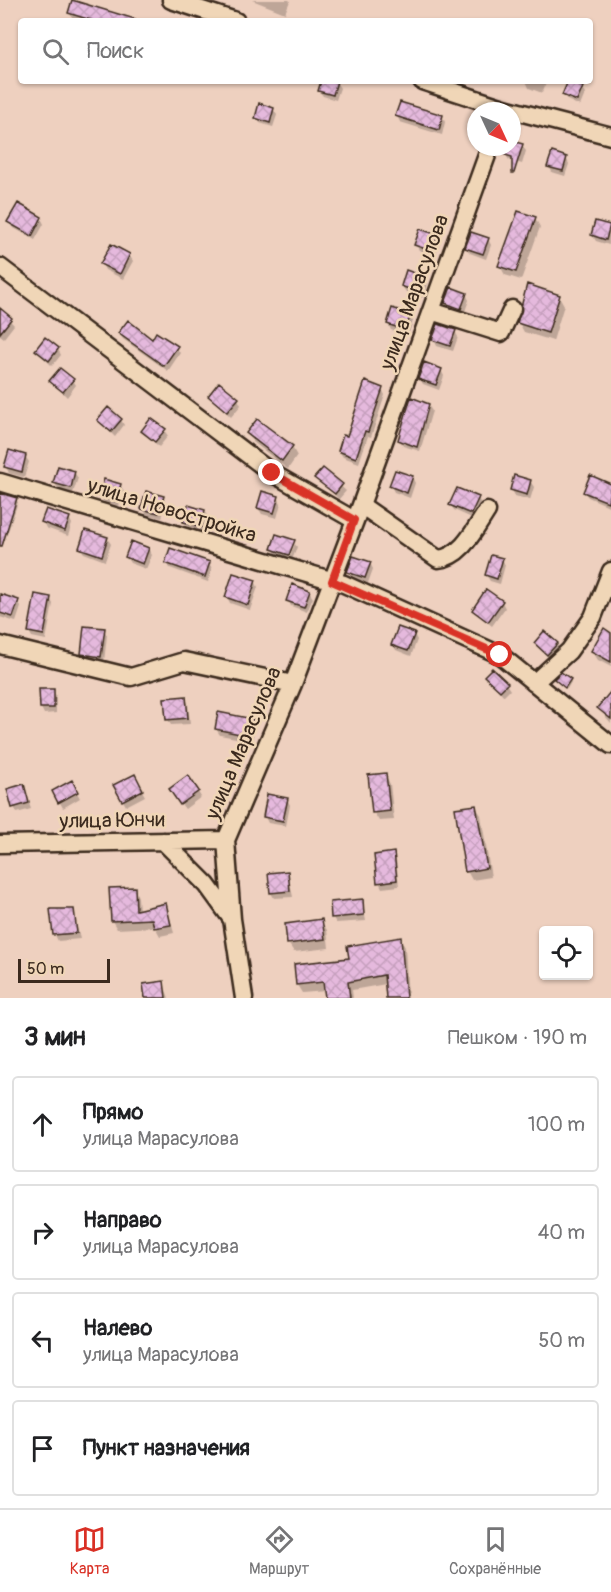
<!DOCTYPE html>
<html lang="ru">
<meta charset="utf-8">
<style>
:root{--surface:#fff;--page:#f6f6f6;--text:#202124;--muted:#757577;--line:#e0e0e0;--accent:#d93025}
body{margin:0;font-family:Pangolin,sans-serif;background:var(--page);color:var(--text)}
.controls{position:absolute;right:18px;bottom:18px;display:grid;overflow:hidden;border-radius:6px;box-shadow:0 2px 4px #0004}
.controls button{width:54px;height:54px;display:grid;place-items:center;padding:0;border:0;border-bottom:2px solid var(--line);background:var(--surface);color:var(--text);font:30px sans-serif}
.compass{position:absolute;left:467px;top:102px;width:54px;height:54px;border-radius:50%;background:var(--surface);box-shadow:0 2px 4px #0004;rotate:134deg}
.scale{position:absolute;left:18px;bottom:15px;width:92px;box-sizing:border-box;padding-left:6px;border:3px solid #3b2a1e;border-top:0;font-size:16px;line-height:21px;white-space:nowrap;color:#3b2a1e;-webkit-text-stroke:4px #f0d6b7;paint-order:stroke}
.stop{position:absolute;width:18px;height:18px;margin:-14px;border:4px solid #d93025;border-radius:50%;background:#fff}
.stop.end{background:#d93025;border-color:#fff;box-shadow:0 2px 6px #0008}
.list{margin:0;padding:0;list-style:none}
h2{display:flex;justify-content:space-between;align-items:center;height:78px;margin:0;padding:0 24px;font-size:26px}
h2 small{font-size:20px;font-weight:400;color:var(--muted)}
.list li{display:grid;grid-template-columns:39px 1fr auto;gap:18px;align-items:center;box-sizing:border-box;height:96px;margin:0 12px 12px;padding:0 12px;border:2px solid var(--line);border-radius:6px}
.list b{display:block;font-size:22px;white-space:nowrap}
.list p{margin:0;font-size:20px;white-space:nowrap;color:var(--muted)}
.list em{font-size:20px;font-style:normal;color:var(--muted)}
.icon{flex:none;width:33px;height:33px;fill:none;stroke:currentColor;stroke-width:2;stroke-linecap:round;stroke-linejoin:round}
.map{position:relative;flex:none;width:611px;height:998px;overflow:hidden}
.search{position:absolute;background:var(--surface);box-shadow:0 2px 4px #0004;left:18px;right:18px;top:18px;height:66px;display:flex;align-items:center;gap:15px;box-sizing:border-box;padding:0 21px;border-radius:6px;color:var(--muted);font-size:22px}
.sheet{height:510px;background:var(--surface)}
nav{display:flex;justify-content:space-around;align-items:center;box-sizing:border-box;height:84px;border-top:2px solid var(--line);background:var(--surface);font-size:16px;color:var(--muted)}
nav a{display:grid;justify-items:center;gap:3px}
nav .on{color:var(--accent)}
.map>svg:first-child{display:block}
.shadow{fill:#0003}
.building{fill:url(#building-cross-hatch);stroke:#3b2a1e;stroke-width:1.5}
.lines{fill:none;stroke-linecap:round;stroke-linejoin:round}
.minor-casing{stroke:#3b2a1e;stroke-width:21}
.minor{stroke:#f0d6b7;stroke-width:16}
.route{stroke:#d93025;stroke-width:8}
.labels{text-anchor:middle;stroke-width:5;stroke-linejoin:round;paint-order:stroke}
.street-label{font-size:21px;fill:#3b2a1e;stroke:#f0d6b7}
</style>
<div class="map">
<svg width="611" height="998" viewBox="0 0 611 998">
<defs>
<pattern id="building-cross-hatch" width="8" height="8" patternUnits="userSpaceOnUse" patternTransform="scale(1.5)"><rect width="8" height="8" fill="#e5b9dd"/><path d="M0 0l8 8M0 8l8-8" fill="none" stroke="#c59fbd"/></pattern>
</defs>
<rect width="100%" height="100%" fill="#eed0bf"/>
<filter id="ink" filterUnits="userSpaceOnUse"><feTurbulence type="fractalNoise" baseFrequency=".0167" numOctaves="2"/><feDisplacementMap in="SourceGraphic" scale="12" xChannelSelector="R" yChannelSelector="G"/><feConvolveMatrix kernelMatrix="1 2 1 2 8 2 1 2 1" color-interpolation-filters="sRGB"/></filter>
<g filter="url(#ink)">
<path class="shadow" d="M 73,0 L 138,21 L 80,21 L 73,19 L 70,13 Z
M 252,0 L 289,0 L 290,1 L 285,13 Z
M 322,81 L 336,82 L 340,88 L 336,100 L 323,96 L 319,91 Z
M 526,81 L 547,81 L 542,93 L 529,88 Z
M 582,88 L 585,94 L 580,106 L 567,100 L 564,94 Z
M 273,109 L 277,115 L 273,127 L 260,123 L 257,118 Z
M 397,116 L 442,116 L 445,122 L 442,135 L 400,122 Z
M 512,143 L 522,146 L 526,151 L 522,164 L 509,160 L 505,154 L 508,147 L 512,147 Z
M 566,158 L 569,164 L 565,176 L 552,172 L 549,166 Z
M 41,218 L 44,224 L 35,240 L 12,227 L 9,222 Z
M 535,218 L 540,227 L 521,280 L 505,275 L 500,266 Z
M 609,226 L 609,245 L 596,241 L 592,235 Z
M 437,236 L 440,242 L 435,256 L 419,250 L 416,245 Z
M 488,239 L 491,245 L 486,259 L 470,253 L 466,248 Z
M 129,255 L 133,261 L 123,279 L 105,270 L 102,264 Z
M 424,278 L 427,284 L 422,298 L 406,292 L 402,286 Z
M 466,294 L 469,300 L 464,314 L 450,309 L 447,303 Z
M 559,296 L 564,305 L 553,341 L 524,332 L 519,323 Z
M 0,310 L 14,325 L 4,338 L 0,335 Z
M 410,315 L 413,321 L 408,335 L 391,330 L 388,324 Z
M 455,331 L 458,337 L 453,351 L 437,346 L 434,340 Z
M 120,334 L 176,347 L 180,353 L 168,371 L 123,339 Z
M 58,349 L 61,355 L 52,366 L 36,350 Z
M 441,370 L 444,376 L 439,390 L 423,384 L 420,379 Z
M 73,380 L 76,385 L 67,397 L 51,381 Z
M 382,389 L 385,395 L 371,437 L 368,436 L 359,463 L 343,457 L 339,451 Z
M 209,396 L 238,399 L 241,405 L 231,417 Z
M 428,405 L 432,411 L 420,451 L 403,446 L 400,440 Z
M 121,420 L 124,425 L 115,437 L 99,421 Z
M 258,421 L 292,447 L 297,456 L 288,469 L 253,442 L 248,433 Z
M 164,430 L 168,436 L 159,447 L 143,431 Z
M 25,456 L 29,462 L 24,477 L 9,473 L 6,467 Z
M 323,470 L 346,491 L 339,499 L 316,478 Z
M 74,472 L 78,478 L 73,493 L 58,489 L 55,483 Z
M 412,477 L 415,483 L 410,498 L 394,492 L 391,486 Z
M 591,477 L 611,486 L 611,507 L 588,497 L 584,492 Z
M 530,481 L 534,487 L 530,500 L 515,496 L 512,490 Z
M 120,485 L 124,491 L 119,506 L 104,502 L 101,496 Z
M 0,494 L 18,502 L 7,534 L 0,531 Z
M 163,497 L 166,503 L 162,518 L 146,514 L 143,508 Z
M 278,497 L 281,503 L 277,518 L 262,514 L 258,508 Z
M 478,498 L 481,504 L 474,519 L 454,510 L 451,505 Z
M 204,511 L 208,517 L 203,532 L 188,527 L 185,522 Z
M 69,518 L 72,524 L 68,536 L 46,528 L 43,522 Z
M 107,538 L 111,544 L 105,561 L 84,553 L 80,548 Z
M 294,542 L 286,558 L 276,554 L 273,548 Z
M 295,544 L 297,547 L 292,560 L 289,559 Z
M 148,549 L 152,555 L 146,569 L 130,563 L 126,557 Z
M 502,559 L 505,565 L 500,584 L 490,581 L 486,575 Z
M 167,563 L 209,563 L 212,569 L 208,582 L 170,568 Z
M 370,563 L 373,569 L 368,583 L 352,577 L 349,572 Z
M 255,581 L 258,587 L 250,610 L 230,603 L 227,597 Z
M 309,592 L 313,598 L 307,612 L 291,606 L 288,600 Z
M 0,596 L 18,601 L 21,607 L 16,622 L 0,617 Z
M 50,598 L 53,604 L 46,640 L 32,637 L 29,632 Z
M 502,602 L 505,608 L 492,626 L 473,610 Z
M 104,630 L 107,635 L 104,662 L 86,659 L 82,654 Z
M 414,634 L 417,640 L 411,656 L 396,650 L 393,645 Z
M 611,635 L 611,667 L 598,660 L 592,651 Z
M 535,643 L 557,644 L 560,650 L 551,660 Z
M 486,676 L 506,684 L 510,690 L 504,696 Z
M 556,680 L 570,680 L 571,682 L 567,689 Z
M 53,690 L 56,696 L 56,713 L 44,714 L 41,708 Z
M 611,694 L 611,723 L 599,709 Z
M 185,697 L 188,703 L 190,724 L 171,725 L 168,720 Z
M 252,720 L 255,726 L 252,741 L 220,735 L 216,729 Z
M 385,775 L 390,784 L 394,820 L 379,821 L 374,813 Z
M 134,776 L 145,796 L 126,806 L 115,786 Z
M 71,782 L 80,798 L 63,808 L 54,792 Z
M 23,786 L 31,809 L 17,813 L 14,807 Z
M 198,792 L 201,797 L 185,809 L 174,795 Z
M 287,799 L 290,805 L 286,826 L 268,823 L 265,817 Z
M 475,806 L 481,815 L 491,877 L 472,880 L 467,871 Z
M 393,854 L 396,860 L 399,886 L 382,888 L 379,882 Z
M 288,873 L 293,897 L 274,898 L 271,893 Z
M 134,889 L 138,897 L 139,910 L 166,905 L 174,933 L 160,936 L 155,927 L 117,929 L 112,921 Z
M 362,900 L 366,921 L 336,923 L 333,918 Z
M 52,911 L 73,911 L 80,939 L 58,941 L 55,935 Z
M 321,921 L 327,930 L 329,948 L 294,952 L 288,943 Z
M 400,939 L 405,947 L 408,998 L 387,998 L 386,984 L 352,990 L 353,998 L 326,998 L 326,991 L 302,993 L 297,985 L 295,966 L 351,960 Z
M 163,982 L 169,998 L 146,998 Z"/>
<path class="building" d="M 72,0 L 135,19 L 135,21 L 94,21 L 68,13 Z
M 321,81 L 337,81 L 333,95 L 318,91 Z
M 568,81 L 583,87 L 577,101 L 562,95 Z
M 400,102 L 443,115 L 439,130 L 395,116 Z
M 259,103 L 274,108 L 270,123 L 255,118 Z
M 512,141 L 523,144 L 514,173 L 512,173 L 512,157 L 499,153 L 500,147 L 512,147 Z
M 552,152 L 567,157 L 563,171 L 547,167 Z
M 18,203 L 42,217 L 32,236 L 7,222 Z
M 518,211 L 536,217 L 516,272 L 498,266 Z
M 595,221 L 610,225 L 606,240 L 591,235 Z
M 420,229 L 438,235 L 432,251 L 414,245 Z
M 471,232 L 489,238 L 483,254 L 465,248 Z
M 111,244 L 130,254 L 120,274 L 100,264 Z
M 406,270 L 425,277 L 419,293 L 401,286 Z
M 527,284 L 560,295 L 548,333 L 517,323 Z
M 451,287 L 467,293 L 461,309 L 445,303 Z
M 0,308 L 12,318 L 0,333 Z
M 392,308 L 411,314 L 405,330 L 387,324 Z
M 128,320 L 152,339 L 156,332 L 178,346 L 164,366 L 118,333 Z
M 438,324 L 456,330 L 450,346 L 432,340 Z
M 45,337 L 59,348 L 49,361 L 35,350 Z
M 424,362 L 442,369 L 436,385 L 418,379 Z
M 60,368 L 74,379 L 63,392 L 49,381 Z
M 365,381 L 383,388 L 368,432 L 365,431 L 356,458 L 338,451 L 343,435 L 347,436 Z
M 219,382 L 239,398 L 227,412 L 208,396 Z
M 411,397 L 429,404 L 417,447 L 398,440 Z
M 108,407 L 122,419 L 111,432 L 97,420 Z
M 151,418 L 166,429 L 155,442 L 141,431 Z
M 257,419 L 293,446 L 282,461 L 246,433 Z
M 9,450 L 26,455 L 22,472 L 4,467 Z
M 58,466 L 75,471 L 71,488 L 53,483 Z
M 323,468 L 343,484 L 335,494 L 314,478 Z
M 395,470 L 413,476 L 407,493 L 389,486 Z
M 514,475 L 531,480 L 527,495 L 510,490 Z
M 590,475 L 611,484 L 608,502 L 583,492 Z
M 104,479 L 121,484 L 116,501 L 99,496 Z
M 457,488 L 479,497 L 471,514 L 449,505 Z
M 146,491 L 164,496 L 159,513 L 141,509 Z
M 262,491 L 279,496 L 274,513 L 257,508 Z
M 0,493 L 17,498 L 2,546 L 0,546 Z
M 188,505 L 205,510 L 201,527 L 183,522 Z
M 46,509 L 70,517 L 65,531 L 41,522 Z
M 85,530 L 108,537 L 102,556 L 79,548 Z
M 276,534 L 295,540 L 289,555 L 271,549 Z
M 131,541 L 149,548 L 143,564 L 125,557 Z
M 170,548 L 210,562 L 205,577 L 165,563 Z
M 491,555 L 503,558 L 497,579 L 485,575 Z
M 353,556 L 371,562 L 365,578 L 347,572 Z
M 233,573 L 256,580 L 248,605 L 225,597 Z
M 292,584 L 310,591 L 304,607 L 286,601 Z
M 486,589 L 503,601 L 488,622 L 472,610 Z
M 0,594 L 19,600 L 13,617 L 0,613 Z
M 35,594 L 51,597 L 44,635 L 28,632 Z
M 84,626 L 105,628 L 101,657 L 81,654 Z
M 398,627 L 415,633 L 408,651 L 391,645 Z
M 604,628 L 611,633 L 611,662 L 591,651 Z
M 544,631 L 558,643 L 547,655 L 534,643 Z
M 492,668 L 508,683 L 500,691 L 484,676 Z
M 561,672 L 571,679 L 565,688 L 554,679 Z
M 39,689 L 54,689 L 54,708 L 40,708 Z
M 611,691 L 611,719 L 597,708 Z
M 186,696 L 188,718 L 166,720 L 164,698 Z
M 218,712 L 253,719 L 250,736 L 215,729 Z
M 386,773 L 390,811 L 372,813 L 368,775 Z
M 135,774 L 143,790 L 122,801 L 113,785 Z
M 188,775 L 199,791 L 180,805 L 169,789 Z
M 72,780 L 78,792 L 58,803 L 52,791 Z
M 24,784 L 29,803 L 12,808 L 7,789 Z
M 267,794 L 288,798 L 283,821 L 263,817 Z
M 476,805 L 487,868 L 465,872 L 455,808 Z
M 394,852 L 397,880 L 377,883 L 374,855 Z
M 288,871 L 290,891 L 270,893 L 268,873 Z
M 135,887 L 136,910 L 166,903 L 171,925 L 154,928 L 152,919 L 111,921 L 109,888 Z
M 363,899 L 364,915 L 331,918 L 330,902 Z
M 50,909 L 74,909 L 77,933 L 53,935 Z
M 322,919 L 325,939 L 287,944 L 285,924 Z
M 401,937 L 406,998 L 386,998 L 384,975 L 348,982 L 350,998 L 325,998 L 323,982 L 296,985 L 294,964 L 349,958 L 347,946 Z
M 164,981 L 166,998 L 145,998 L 143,984 Z"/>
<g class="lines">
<defs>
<path id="minor" d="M 171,0 L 236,21
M 422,81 L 504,108 L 611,136
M 0,267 L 272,473 L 354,520
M 431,311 L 501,333 L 512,309
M 0,482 L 344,584 L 500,655 L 611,745
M 361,505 L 438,559 C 462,557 475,529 487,511
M 0,645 L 131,677 L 184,661 L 293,684
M 534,683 L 569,651 L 593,617 L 611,571
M 163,841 L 207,885 L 231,918
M 0,844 L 226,840
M 244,998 L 232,919 L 226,840 L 293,684 L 361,505 L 490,147"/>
</defs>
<use href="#minor" class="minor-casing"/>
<use href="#minor" class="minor"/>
</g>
</g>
<g class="lines" filter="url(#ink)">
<path class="route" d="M 272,473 L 354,520 L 332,581 L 500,655"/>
</g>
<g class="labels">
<g class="street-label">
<text transform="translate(414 292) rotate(-70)" y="7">улица Марасулова</text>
<text transform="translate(172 510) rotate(17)" y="7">улица Новостройка</text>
<text transform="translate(243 743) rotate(-67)" y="7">улица Марасулова</text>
<text transform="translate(112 820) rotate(-1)" y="7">улица Юнчи</text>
</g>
</g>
</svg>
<div class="controls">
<button><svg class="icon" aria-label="locate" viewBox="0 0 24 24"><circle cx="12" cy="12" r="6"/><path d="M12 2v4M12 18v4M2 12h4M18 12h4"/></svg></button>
</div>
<svg class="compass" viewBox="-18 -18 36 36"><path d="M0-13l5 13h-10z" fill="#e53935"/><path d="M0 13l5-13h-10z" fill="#757577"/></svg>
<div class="scale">50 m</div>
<div class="stop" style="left:500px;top:655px"></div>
<div class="stop end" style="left:272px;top:473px"></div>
<div class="search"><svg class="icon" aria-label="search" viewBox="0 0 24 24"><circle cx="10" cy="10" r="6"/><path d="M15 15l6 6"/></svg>Поиск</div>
</div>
<section class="sheet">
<h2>3 мин<small>Пешком · 190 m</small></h2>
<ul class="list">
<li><svg class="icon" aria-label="ahead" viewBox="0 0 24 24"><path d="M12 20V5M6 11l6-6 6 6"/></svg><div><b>Прямо</b><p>улица Марасулова</p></div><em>100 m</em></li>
<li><svg class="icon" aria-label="right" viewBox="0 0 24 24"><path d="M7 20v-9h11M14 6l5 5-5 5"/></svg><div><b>Направо</b><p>улица Марасулова</p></div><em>40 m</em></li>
<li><svg class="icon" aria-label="left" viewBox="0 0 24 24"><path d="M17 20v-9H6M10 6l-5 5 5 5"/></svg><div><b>Налево</b><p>улица Марасулова</p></div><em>50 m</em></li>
<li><svg class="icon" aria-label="arrive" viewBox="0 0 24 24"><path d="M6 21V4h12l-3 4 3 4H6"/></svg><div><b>Пункт назначения</b></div></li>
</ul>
</section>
<nav>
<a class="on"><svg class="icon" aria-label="map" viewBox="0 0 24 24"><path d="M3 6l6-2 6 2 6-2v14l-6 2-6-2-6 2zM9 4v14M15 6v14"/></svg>Карта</a>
<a><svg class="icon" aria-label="directions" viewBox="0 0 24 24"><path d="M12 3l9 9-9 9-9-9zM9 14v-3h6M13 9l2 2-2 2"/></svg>Маршрут</a>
<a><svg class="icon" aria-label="saved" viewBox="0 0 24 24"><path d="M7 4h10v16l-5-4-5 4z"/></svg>Сохранённые</a>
</nav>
